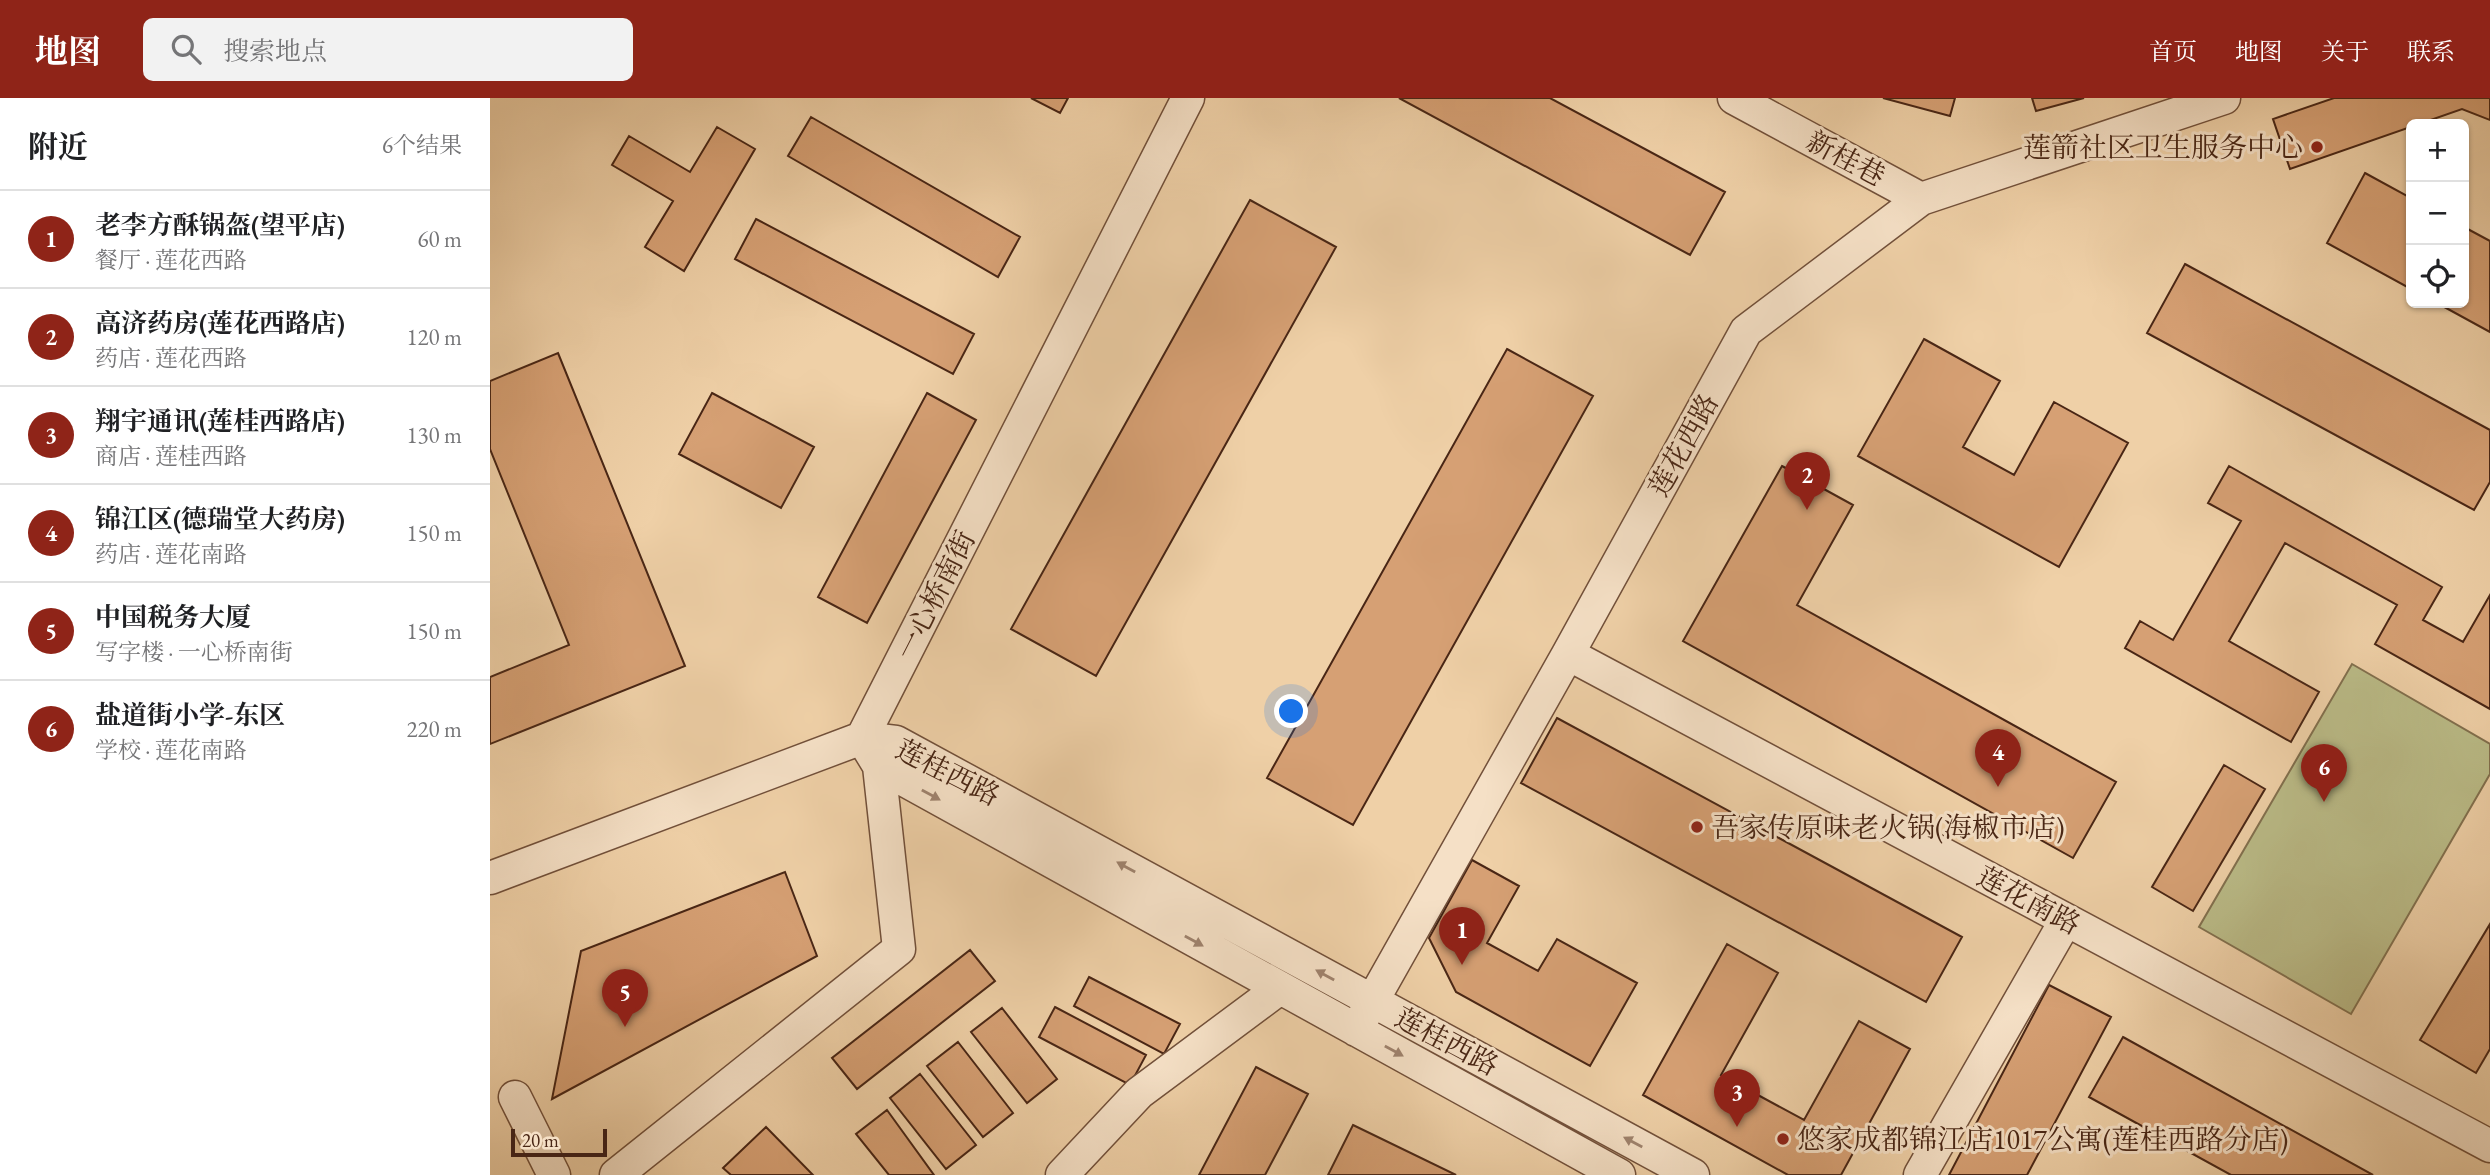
<!DOCTYPE html>
<html lang="zh">
<meta charset="utf-8">
<style>
:root{--surface:#fff;--page:#f2f2f2;--text:#202124;--muted:#757577;--line:#e0e0e0;--accent:#8f2418}
body{margin:0;font-family:"EB Garamond","Noto Serif SC",serif;background:var(--page);color:var(--text)}
.controls{position:absolute;right:21px;top:21px;display:grid;overflow:hidden;border-radius:10px;box-shadow:0 2px 5px #0004}
.controls button{width:63px;height:63px;display:grid;place-items:center;padding:0;border:0;border-bottom:2px solid var(--line);background:var(--surface);color:var(--text);font:35px sans-serif}
.scale{position:absolute;left:21px;bottom:18px;width:96px;box-sizing:border-box;padding-left:7px;border:4px solid #492615;border-top:0;font-size:19px;line-height:24px;white-space:nowrap;color:#492615;-webkit-text-stroke:5px #f5e0c6;paint-order:stroke}
.you{position:absolute;left:802px;top:614px;width:24px;height:24px;margin:-18px;border:5px solid #fff;border-radius:50%;background:#1a73e8;box-shadow:0 0 0 10px #1a73e833}
.badge{display:grid;place-items:center;width:46px;height:46px;border-radius:50%;background:var(--accent);color:#fff;font-size:23px;font-weight:700}
.pin{position:absolute;translate:-50% -58px;filter:drop-shadow(0 2px 4px #0008)}
.pin::after{content:'';position:absolute;top:37px;width:24px;height:21px;background:inherit;clip-path:polygon(0 0,100% 0,50% 100%)}
.list{margin:0;padding:0;list-style:none}
h2{display:flex;justify-content:space-between;align-items:center;height:91px;margin:0;padding:0 28px;font-size:30px}
h2 small{font-size:23px;font-weight:400;color:var(--muted)}
.list li{display:grid;grid-template-columns:46px 1fr auto;gap:21px;align-items:center;box-sizing:border-box;height:98px;padding:0 28px;border-top:2px solid var(--line)}
.list b{display:block;font-size:26px;white-space:nowrap}
.list p{margin:0;font-size:23px;white-space:nowrap;color:var(--muted)}
.list em{font-size:23px;font-style:normal;color:var(--muted)}
.icon{flex:none;width:38px;height:38px;fill:none;stroke:currentColor;stroke-width:2;stroke-linecap:round;stroke-linejoin:round}
.map{position:relative;flex:none;width:2000px;height:1077px;overflow:hidden}
header{display:flex;align-items:center;gap:42px;box-sizing:border-box;height:98px;padding:0 35px;background:var(--accent);color:#fff}
header strong{font-size:33px}
nav{display:flex;gap:38px;margin-inline-start:auto;font-size:24px}
.search{width:490px;height:63px;background:var(--page);display:flex;align-items:center;gap:18px;box-sizing:border-box;padding:0 24px;border-radius:10px;color:var(--muted);font-size:26px}
main{display:flex}
aside{flex:1;background:var(--surface)}
.map>svg:first-child{display:block}
.pitch{fill:#babb87;stroke:#82704e;stroke-width:2}
.building{fill:#d6a074;stroke:#492615;stroke-width:2}
.lines{fill:none;stroke-linecap:round;stroke-linejoin:round}
.minor-casing{stroke:#72503a;stroke-width:35}
.minor{stroke:#f5e0c6;stroke-width:32}
.oneway{fill:#9f836e}
.poi-dot{fill:#8f2418;stroke:#f5e0c6;stroke-width:2.5}
.labels{text-anchor:middle;stroke-width:6;stroke-linejoin:round;paint-order:stroke}
.poi-label{font-size:28px;fill:#492615;stroke:#f5e0c6;text-anchor:start}
.street-label{font-size:28px;fill:#492615;stroke:#f5e0c6}
</style>
<header>
<strong>地图</strong>
<div class="search"><svg class="icon" aria-label="search" viewBox="0 0 24 24"><circle cx="10" cy="10" r="6"/><path d="M15 15l6 6"/></svg>搜索地点</div>
<nav><a>首页</a><a>地图</a><a>关于</a><a>联系</a></nav>
</header>
<main>
<aside>
<h2>附近<small>6个结果</small></h2>
<ul class="list">
<li><span class="badge">1</span><div><b>老李方酥锅盔(望平店)</b><p>餐厅 · 莲花西路</p></div><em>60 m</em></li>
<li><span class="badge">2</span><div><b>高济药房(莲花西路店)</b><p>药店 · 莲花西路</p></div><em>120 m</em></li>
<li><span class="badge">3</span><div><b>翔宇通讯(莲桂西路店)</b><p>商店 · 莲桂西路</p></div><em>130 m</em></li>
<li><span class="badge">4</span><div><b>锦江区(德瑞堂大药房)</b><p>药店 · 莲花南路</p></div><em>150 m</em></li>
<li><span class="badge">5</span><div><b>中国税务大厦</b><p>写字楼 · 一心桥南街</p></div><em>150 m</em></li>
<li><span class="badge">6</span><div><b>盐道街小学-东区</b><p>学校 · 莲花南路</p></div><em>220 m</em></li>
</ul>
</aside>
<div class="map">
<svg width="2000" height="1077" viewBox="0 0 2000 1077">
<rect width="100%" height="100%" fill="#efd0a7"/>
<filter id="stains"><feTurbulence type="fractalNoise" baseFrequency=".00286" numOctaves="4"/><feColorMatrix values="0 0 0 0 .2 0 0 0 0 .09 0 0 0 0 .02 0 0 0 .5 -.17"/></filter>
<radialGradient id="worn" r=".72"><stop offset=".6" stop-color="#630" stop-opacity="0"/><stop offset="1" stop-color="#630" stop-opacity=".3"/></radialGradient>
<path class="pitch" d="M 1862,566 L 2000,646 L 2000,676 L 1861,916 L 1709,829 Z"/>
<path class="building" d="M 541,0 L 578,0 L 570,15 Z
M 909,0 L 1060,0 L 1235,94 L 1200,157 Z
M 1393,0 L 1465,0 L 1460,18 Z
M 1542,0 L 1594,0 L 1546,13 Z
M 1844,0 L 2000,0 L 2000,22 L 1972,11 L 1800,71 L 1783,21 Z
M 321,19 L 530,139 L 508,179 L 298,58 Z
M 227,29 L 265,51 L 194,173 L 155,149 L 183,103 L 122,67 L 139,38 L 200,74 Z
M 1875,75 L 1921,100 L 1921,191 L 1837,145 Z
M 760,102 L 846,149 L 606,578 L 521,531 Z
M 266,121 L 484,236 L 463,276 L 245,161 Z
M 1974,129 L 2000,143 L 2000,234 L 1947,205 L 1974,205 Z
M 1695,166 L 2000,332 L 2000,384 L 1984,412 L 1657,235 Z
M 1434,241 L 1510,283 L 1473,349 L 1524,377 L 1564,304 L 1638,345 L 1569,469 L 1368,358 Z
M 1017,251 L 1103,298 L 863,727 L 777,680 Z
M 68,255 L 195,568 L 0,646 L 0,579 L 79,547 L 0,351 L 0,283 Z
M 222,295 L 324,349 L 291,410 L 189,356 Z
M 437,295 L 486,322 L 377,525 L 328,499 Z
M 1292,368 L 1363,407 L 1307,507 L 1626,684 L 1583,760 L 1193,543 Z
M 1739,368 L 1952,489 L 1933,522 L 1973,544 L 2000,497 L 2000,611 L 1885,546 L 1907,507 L 1795,445 L 1739,543 L 1829,594 L 1801,644 L 1635,550 L 1650,523 L 1683,542 L 1751,423 L 1718,405 Z
M 1067,620 L 1472,839 L 1436,904 L 1031,685 Z
M 1734,667 L 1775,691 L 1703,813 L 1662,789 Z
M 982,762 L 1029,788 L 997,845 L 1048,873 L 1067,841 L 1147,885 L 1100,968 L 966,894 L 939,840 Z
M 295,774 L 327,858 L 62,1001 L 91,853 Z
M 2000,826 L 2000,951 L 1986,975 L 1930,942 Z
M 1237,846 L 1288,875 L 1231,977 L 1314,1022 L 1369,923 L 1420,951 L 1351,1077 L 1298,1077 L 1153,997 Z
M 480,852 L 505,883 L 367,991 L 342,960 Z
M 599,879 L 690,926 L 674,956 L 584,908 Z
M 1559,887 L 1621,919 L 1537,1077 L 1459,1077 Z
M 565,909 L 656,957 L 640,987 L 549,939 Z
M 512,910 L 567,981 L 537,1005 L 481,934 Z
M 1633,939 L 1883,1077 L 1741,1077 L 1599,999 Z
M 468,944 L 523,1015 L 493,1039 L 437,968 Z
M 766,969 L 818,996 L 775,1077 L 709,1077 Z
M 430,976 L 486,1047 L 456,1071 L 400,1000 Z
M 397,1012 L 444,1077 L 399,1077 L 366,1036 Z
M 863,1027 L 966,1077 L 838,1077 Z
M 276,1029 L 323,1077 L 241,1077 L 233,1070 Z"/>
<g class="lines">
<defs>
<path id="minor" d="M 1244,0 L 1431,101
M 1078,556 L 2000,1048
M 372,640 L 406,644 L 1203,1077
M 372,640 L 389,668 L 1129,1077
M 0,780 L 372,640 L 698,0
M 866,932 L 1078,556 L 1256,233 L 1431,101 L 1734,0
M 25,999 L 64,1077
M 126,1077 L 409,851 L 389,668
M 572,1077 L 649,995 L 790,890
M 1430,1077 L 1576,822"/>
</defs>
<use href="#minor" class="minor-casing"/>
<use href="#minor" class="minor"/>
</g>
<defs><path id="oneway-solid" d="M-6-.8H1V-3.2L6.5 0L1 3.2V.8H-6Z" transform="scale(1.75)"/></defs>
<g class="oneway">
<use href="#oneway-solid" transform="translate(441 697) rotate(29)"/>
<use href="#oneway-solid" transform="translate(636 769) rotate(-151)"/>
<use href="#oneway-solid" transform="translate(704 843) rotate(29)"/>
<use href="#oneway-solid" transform="translate(835 877) rotate(-151)"/>
<use href="#oneway-solid" transform="translate(904 953) rotate(29)"/>
<use href="#oneway-solid" transform="translate(1143 1044) rotate(-152)"/>
</g>
<g class="poi-dot">
<circle cx="1827" cy="49" r="7"/>
<circle cx="1207" cy="729" r="7"/>
<circle cx="1293" cy="1041" r="7"/>
</g>
<g class="labels">
<g class="poi-label">
<text x="1813" y="59" text-anchor="end">莲箭社区卫生服务中心</text>
<text x="1221" y="739">吾家传原味老火锅(海椒市店)</text>
<text x="1307" y="1051">悠家成都锦江店1017公寓(莲桂西路分店)</text>
</g>
<g class="street-label">
<text transform="translate(1356 60) rotate(28)" y="10">新桂巷</text>
<text transform="translate(1193 347) rotate(-61)" y="10">莲花西路</text>
<text transform="translate(445 497) rotate(-63)" y="10">一心桥南街</text>
<text transform="translate(458 674) rotate(27)" y="10">莲桂西路</text>
<text transform="translate(1539 802) rotate(28)" y="10">莲花南路</text>
<text transform="translate(957 943) rotate(28)" y="10">莲桂西路</text>
</g>
</g>
<rect width="100%" height="100%" filter="url(#stains)"/>
<rect width="100%" height="100%" fill="url(#worn)"/>
</svg>
<div class="controls">
<button>+</button>
<button>−</button>
<button><svg class="icon" aria-label="locate" viewBox="0 0 24 24"><circle cx="12" cy="12" r="6"/><path d="M12 2v4M12 18v4M2 12h4M18 12h4"/></svg></button>
</div>
<div class="scale">20 m</div>
<div class="you"></div>
<div class="pin badge" style="left:972px;top:867px">1</div>
<div class="pin badge" style="left:1317px;top:412px">2</div>
<div class="pin badge" style="left:1247px;top:1029px">3</div>
<div class="pin badge" style="left:1508px;top:689px">4</div>
<div class="pin badge" style="left:135px;top:929px">5</div>
<div class="pin badge" style="left:1834px;top:704px">6</div>
</div>
</main>
